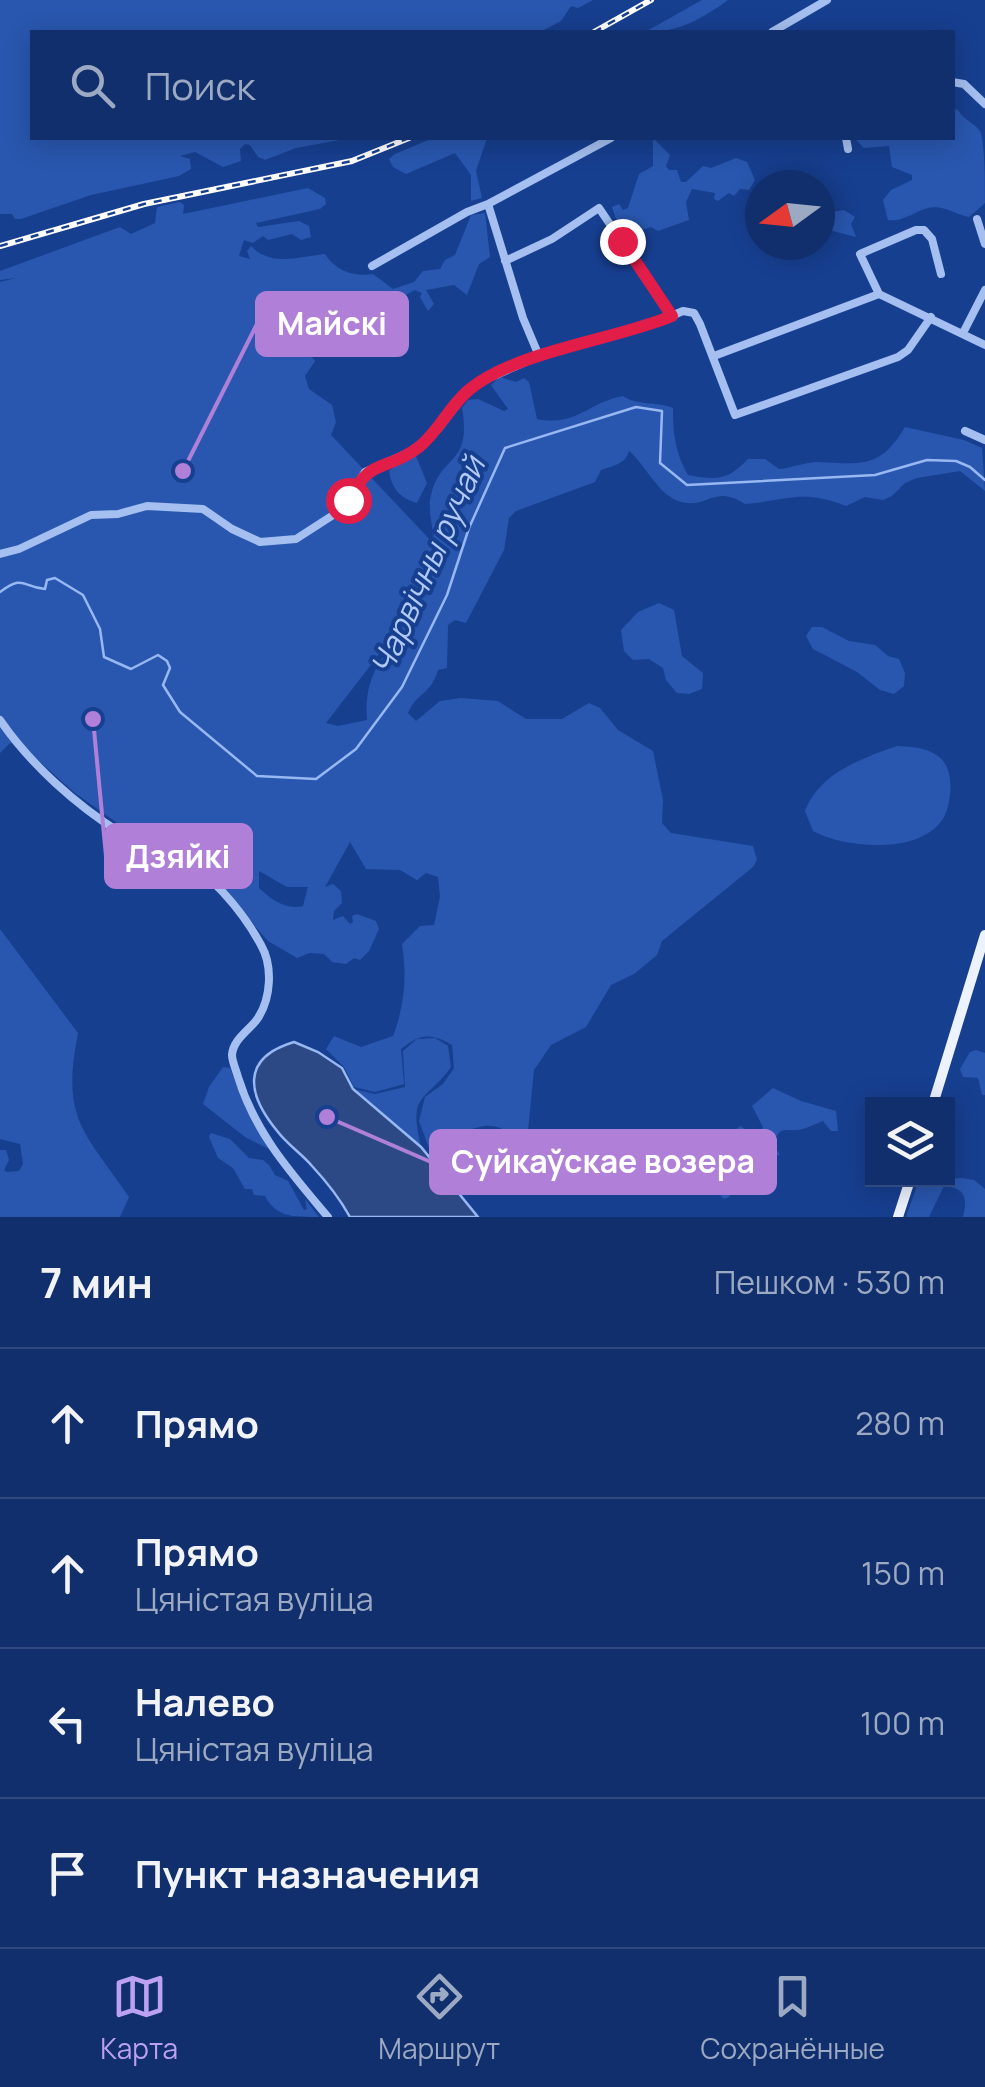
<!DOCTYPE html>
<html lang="ru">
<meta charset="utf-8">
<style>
:root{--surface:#112f6c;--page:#1e3b74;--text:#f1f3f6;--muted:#9ca9c2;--line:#304a7f;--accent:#bca0f2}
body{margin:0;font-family:Manrope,sans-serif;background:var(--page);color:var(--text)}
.controls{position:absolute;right:30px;bottom:30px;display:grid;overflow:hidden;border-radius:0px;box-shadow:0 5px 25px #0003}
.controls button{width:90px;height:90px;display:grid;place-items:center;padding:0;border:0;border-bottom:2px solid var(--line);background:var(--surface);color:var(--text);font:50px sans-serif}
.compass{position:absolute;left:745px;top:170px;width:90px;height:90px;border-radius:50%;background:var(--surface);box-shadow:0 5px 25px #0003;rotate:255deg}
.stop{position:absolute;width:30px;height:30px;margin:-22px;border:8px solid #e11d48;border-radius:50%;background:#fff}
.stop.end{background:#e11d48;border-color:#fff;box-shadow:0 2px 10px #0008}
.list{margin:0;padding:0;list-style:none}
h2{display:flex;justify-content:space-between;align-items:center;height:130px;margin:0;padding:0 40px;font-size:42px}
h2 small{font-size:32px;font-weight:400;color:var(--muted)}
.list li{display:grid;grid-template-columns:65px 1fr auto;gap:30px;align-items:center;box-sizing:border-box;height:150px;padding:0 40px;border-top:2px solid var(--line)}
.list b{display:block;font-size:38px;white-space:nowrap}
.list p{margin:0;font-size:32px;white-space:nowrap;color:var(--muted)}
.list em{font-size:32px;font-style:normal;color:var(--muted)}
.icon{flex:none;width:55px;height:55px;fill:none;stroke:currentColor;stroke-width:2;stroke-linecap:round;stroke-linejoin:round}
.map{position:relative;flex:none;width:985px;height:1217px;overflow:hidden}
.search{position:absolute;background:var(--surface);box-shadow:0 5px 25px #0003;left:30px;right:30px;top:30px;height:110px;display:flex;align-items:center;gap:25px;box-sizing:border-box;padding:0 35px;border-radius:0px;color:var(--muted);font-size:38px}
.sheet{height:730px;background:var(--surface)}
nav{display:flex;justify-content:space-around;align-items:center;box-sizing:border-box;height:140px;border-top:2px solid var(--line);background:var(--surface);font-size:28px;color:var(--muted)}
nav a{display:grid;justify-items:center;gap:5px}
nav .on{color:var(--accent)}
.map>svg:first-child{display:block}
.green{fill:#2957af;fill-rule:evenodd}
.water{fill:#2c4986;stroke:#97b8f2;stroke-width:2.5}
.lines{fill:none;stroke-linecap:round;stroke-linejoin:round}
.stream{stroke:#97b8f2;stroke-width:2.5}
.minor{stroke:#a4bff0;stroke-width:8}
.major{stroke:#edf2ff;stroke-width:10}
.rail-casing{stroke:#fff;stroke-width:6}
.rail{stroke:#173f90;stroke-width:2.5;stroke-dasharray:8;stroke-linecap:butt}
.route{stroke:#e11d48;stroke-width:12}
.labels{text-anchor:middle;stroke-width:8;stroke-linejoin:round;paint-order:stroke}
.water-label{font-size:32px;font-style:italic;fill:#b0c9f7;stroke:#173f90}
.leader{fill:none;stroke:#b080d9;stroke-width:4}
.callout-dot{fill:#b080d9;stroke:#173f90;stroke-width:4}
.callout{fill:#b080d9;stroke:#b080d9;stroke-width:4}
.callout-label{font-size:32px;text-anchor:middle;font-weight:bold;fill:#fff}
</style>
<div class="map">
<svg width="985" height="1217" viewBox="0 0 985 1217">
<rect width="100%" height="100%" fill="#173f90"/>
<path class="green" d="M 0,0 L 593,0 L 578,8 L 571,6 L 561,21 L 540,32 L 32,32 L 32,138 L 351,138 L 296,148 L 265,160 L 258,157 L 250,145 L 245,144 L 240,149 L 241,161 L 223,167 L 195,152 L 180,156 L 190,159 L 191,169 L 179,176 L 91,195 L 21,219 L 15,219 L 12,214 L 0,214 Z
M 702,0 L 728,0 C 702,19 677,33 645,32 Z
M 953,109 L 958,110 C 964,121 976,123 981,133 C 985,151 985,183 985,203 L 969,217 C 958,215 948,208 936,207 C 918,207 905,223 888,220 L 883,200 L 891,190 L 912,180 L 912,175 L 892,167 L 889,146 L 864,148 L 854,138 L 952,138 Z
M 433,138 L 487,138 L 476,171 L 482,198 L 471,201 L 471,175 L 455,153 L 406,174 L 393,167 L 389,159 L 395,154 Z
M 653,138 L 670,155 L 666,166 L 669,170 L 677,170 L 681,182 L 686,182 L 703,166 L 711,168 L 736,158 L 747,162 L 755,180 L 749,190 L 740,189 L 734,196 L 729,193 L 718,201 L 714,199 L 715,193 L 692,189 L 686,202 L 689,220 L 658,231 L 651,227 L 629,235 L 630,245 L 619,229 L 612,207 L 619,204 L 623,210 L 628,208 L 639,174 L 653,166 Z
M 308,188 L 325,198 L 326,204 L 320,209 L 256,223 L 258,227 L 299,221 L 309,226 L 311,237 L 301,240 L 292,234 L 268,240 L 263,236 L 253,243 L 244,240 L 239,256 L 250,259 L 247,251 L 251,246 C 271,267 297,257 325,254 C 336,271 353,277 373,274 L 393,289 L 414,282 L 423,271 L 440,269 L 445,260 L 455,255 L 471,215 L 485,213 L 490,257 L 479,264 L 467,295 L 454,285 L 426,290 L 434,304 L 428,311 L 420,297 L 422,293 L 415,290 C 392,303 370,314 350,293 L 345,294 L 342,308 L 326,317 L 322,332 L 306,350 L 315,361 L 305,376 L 309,389 L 332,405 L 336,422 L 331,435 L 434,544 C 434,529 427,510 431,495 C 441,453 472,467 462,408 L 468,400 L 478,399 L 504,411 L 508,409 L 491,385 L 500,377 L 516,382 L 524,378 L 529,382 L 537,419 C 576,427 589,402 623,396 C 637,406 656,401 673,408 C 673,434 675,452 688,475 C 717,480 727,481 748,459 L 765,459 L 779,469 C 792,468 805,462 818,462 C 862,464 880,469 905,427 L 964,440 L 982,448 L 985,491 L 960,471 L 917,478 L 905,483 L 892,496 L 883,500 L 865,497 L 846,506 C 802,489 789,500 745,504 C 713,483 707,511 678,501 C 657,493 645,464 629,451 C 626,464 612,466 601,470 L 595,482 L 516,511 L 509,518 L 504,550 L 466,623 L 455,620 L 448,625 L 447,668 L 438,670 C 431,695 416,693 408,713 L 416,721 L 440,701 L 461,698 L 498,701 L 526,719 L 562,719 L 589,703 L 600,708 L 618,730 L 653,751 L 663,800 L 662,823 L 671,833 L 753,846 L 757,860 L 753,867 L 662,941 L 657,955 L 634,974 L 611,985 L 586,1027 L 551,1045 L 534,1070 L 528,1130 L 522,1138 C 510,1138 510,1132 500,1128 C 477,1119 457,1138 438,1149 L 429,1148 L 419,1121 L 425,1097 L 443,1084 L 454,1068 L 452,1045 C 431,1032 419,1034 401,1049 L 404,1084 L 375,1092 L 354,1087 L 344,1067 L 326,1049 L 334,1036 L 361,1047 L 393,1036 C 405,1004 407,977 402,944 L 420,926 L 434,925 L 440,897 L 438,877 L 426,873 L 417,880 L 400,870 L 366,869 L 350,842 L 325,887 L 333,884 L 341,891 L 342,903 L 334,911 L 333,920 L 343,916 L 350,924 L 353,922 L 352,916 L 357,914 L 376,921 L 379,929 L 369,951 L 360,960 L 354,958 L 346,964 L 332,962 L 324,954 L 310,953 L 297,958 L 268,941 L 217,883 L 222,859 L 241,860 L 232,854 L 140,839 L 75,793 L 22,746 L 10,743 L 0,753 L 0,282 L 16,278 L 0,280 L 0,271 L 120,227 L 131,234 L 155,223 L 157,207 L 180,202 L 184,205 L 183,214 ZM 407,618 C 387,658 363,670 367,720 L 338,726 L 326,723 ZM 259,871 L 287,887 L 308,887 L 303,906 C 285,910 272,900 259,888 Z
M 844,210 L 855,217 L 851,224 L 856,237 L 829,230 L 820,234 L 820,214 Z
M 415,454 L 427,483 L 417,503 C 400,498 392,489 389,471 L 402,459 Z
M 659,603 L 674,610 L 682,656 L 703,673 L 702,689 L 689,694 L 677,693 L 666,680 L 663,668 L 649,659 L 633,660 L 624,651 L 621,630 L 638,612 Z
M 812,627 L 822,627 L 849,641 L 875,645 L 888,656 L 899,659 L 905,673 L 904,686 L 894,694 L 880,690 L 857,672 L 813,649 L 806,636 Z
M 897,746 C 931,747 954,755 950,795 C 948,807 947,815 939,824 C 913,854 844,848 813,831 L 805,811 C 820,773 860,759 897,746 Z
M 0,929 L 78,1033 C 61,1119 83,1130 129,1197 L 120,1217 L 0,1217 L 0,1150 L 6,1150 L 9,1160 L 4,1170 L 7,1172 L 19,1171 L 23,1164 L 20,1144 L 0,1139 Z
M 435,1038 L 448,1046 L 451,1067 C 424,1104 408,1092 421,1147 L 353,1089 L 375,1094 L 405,1087 L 403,1051 L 417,1039 Z
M 976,1050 L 985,1053 L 985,1095 L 982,1095 L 978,1078 L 963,1077 L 960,1069 L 970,1052 Z
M 223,1067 L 230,1068 L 245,1107 L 269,1149 L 245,1137 L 203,1104 L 209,1087 Z
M 773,1088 L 801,1101 L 836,1111 L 838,1131 L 831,1131 L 823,1121 C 815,1124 806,1129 798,1130 C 783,1131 780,1126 773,1144 L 780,1155 L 771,1156 L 767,1163 L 754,1162 L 736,1130 L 740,1126 L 751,1133 L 760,1133 L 763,1127 L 752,1106 Z
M 211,1133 L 230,1139 L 249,1158 L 263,1160 L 269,1165 L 275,1175 L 288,1181 L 304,1210 L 307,1209 L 305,1199 L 319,1217 C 292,1217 276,1217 265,1196 L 254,1195 L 252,1189 L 245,1189 L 233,1168 L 218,1158 L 209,1137 Z
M 744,1153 L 749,1164 L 735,1180 L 729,1197 L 724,1199 L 720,1195 L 723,1185 L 713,1191 L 693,1172 L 693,1164 L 698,1160 L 709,1164 L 723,1159 L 732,1163 Z
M 962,1178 L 974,1180 L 985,1189 L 985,1217 L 963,1217 C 968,1197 965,1188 944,1186 L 929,1217 L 906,1217 L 919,1180 Z"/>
<path class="water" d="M 294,1042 L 318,1052 L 342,1068 L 353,1089 L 421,1147 L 478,1217 L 350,1217 C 340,1199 326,1181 312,1166 C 302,1154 288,1145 278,1132 C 247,1095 240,1058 294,1042 Z"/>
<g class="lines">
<path class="stream" d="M 0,592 C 24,574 22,587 45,589 L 47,580 L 55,578 L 83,595 L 100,629 L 104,657 L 131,669 L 158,655 L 167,661 L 170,668 L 163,685 L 180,712 L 257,776 L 316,779 L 356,749 L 402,687 L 447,595 L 469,528 L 505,448 L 636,407 L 662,411 L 660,463 L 687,485 L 875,475 L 927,460 L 956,461 L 970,467 L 985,480"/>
<path class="minor" d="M 772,32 L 827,0
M 952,82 L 964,84 L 985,104
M 846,138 L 848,149
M 488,204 L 523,318 L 539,356
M 977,219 L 985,244
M 505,261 L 552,239 L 599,208 L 672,316
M 372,266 L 467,212 L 488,204 L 611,138
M 879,294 L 860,254 L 916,230 L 924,230 L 932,239 L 941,274
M 963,333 L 985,290
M 714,356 L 879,294 L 985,345
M 965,431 L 985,440
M 0,554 L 19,549 L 91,515 L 118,514 L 147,506 L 203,509 L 232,529 L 260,542 L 296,539 L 341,510 L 365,472 L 417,449 L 439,428 L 468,390 L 489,378 L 539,356 L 650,325 L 683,311 L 694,313 L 700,324 L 735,415 L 898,357 L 908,350 L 931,317
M 0,720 C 31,765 76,805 122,834 C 138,844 156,844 172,852 C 208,870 242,910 261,945 C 273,966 271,998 258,1018 C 250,1030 233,1039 232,1055 C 232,1061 236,1070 238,1077 C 255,1133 291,1173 328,1217"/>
<path class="major" d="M 933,1104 L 985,935
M 898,1217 L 910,1180"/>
<defs>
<path id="rail" d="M 594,32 L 651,0
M 0,246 L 144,204 L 352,161 L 409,138"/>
</defs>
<use href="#rail" class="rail-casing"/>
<use href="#rail" class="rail"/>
</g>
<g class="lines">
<path class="route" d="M 348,500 C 373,455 385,473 419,447 C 439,431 450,405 470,389 C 517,351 614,340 672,316 L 622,241"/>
</g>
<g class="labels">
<g class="water-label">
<text transform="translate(428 566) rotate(-66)" y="11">Чарвічны ручай</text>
</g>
</g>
<path class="leader" d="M183 471L257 324M93 719L106 856M327 1117L431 1162"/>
<g class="callout-dot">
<circle cx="183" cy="471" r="10"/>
<circle cx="93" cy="719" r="10"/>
<circle cx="327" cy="1117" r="10"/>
</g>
<g class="callout">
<rect x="257" y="293" width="150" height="62" rx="10"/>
<rect x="106" y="825" width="145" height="62" rx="10"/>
<rect x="431" y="1131" width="344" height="62" rx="10"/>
</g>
<g class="callout-label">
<text x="332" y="335">Майскі</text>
<text x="178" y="868">Дзяйкі</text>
<text x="603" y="1173">Суйкаўскае возера</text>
</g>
</svg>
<div class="controls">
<button><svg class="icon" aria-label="layers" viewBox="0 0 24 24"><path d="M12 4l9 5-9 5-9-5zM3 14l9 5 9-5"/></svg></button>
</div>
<svg class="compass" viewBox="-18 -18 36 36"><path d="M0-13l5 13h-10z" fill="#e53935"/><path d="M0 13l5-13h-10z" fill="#9ca9c2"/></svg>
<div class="stop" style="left:348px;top:500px"></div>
<div class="stop end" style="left:622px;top:241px"></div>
<div class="search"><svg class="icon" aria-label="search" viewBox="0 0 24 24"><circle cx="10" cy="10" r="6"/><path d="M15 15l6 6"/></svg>Поиск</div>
</div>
<section class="sheet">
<h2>7 мин<small>Пешком · 530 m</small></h2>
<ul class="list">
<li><svg class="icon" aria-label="ahead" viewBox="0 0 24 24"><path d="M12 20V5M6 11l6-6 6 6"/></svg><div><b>Прямо</b></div><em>280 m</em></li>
<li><svg class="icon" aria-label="ahead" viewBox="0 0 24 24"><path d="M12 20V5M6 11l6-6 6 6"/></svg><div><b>Прямо</b><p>Цяністая вуліца</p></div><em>150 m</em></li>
<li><svg class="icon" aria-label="left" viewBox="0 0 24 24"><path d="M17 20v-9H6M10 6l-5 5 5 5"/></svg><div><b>Налево</b><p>Цяністая вуліца</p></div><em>100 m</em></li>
<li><svg class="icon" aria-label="arrive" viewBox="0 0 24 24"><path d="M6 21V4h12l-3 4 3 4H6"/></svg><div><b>Пункт назначения</b></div></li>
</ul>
</section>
<nav>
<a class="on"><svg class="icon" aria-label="map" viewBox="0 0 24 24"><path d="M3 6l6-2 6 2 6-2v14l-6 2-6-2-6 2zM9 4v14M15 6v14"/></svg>Карта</a>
<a><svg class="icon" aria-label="directions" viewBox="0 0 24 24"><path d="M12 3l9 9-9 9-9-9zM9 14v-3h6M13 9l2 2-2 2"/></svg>Маршрут</a>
<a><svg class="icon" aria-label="saved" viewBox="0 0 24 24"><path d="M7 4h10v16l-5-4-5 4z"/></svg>Сохранённые</a>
</nav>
